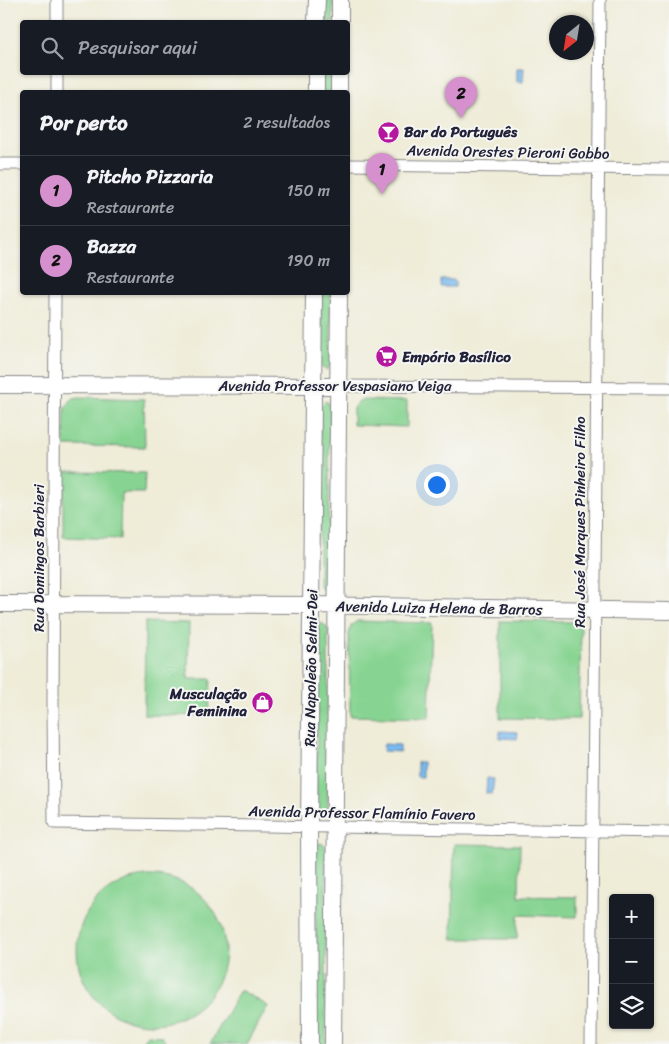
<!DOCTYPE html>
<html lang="pt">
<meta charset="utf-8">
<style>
:root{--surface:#171b24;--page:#20242c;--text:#f1f3f6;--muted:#9ea1a6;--line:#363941;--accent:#d690ce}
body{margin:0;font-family:Sriracha,sans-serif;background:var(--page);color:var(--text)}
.controls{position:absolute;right:15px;bottom:15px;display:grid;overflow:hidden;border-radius:5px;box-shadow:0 1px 4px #0004}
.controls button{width:45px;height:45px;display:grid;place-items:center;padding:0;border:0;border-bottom:1px solid var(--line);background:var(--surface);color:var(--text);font:25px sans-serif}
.compass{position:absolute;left:549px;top:15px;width:45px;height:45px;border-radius:50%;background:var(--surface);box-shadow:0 1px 4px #0004;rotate:210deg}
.you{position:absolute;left:436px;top:484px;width:18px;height:18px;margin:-12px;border:4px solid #fff;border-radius:50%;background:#1a73e8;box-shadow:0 0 0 8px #1a73e833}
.badge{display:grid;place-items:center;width:32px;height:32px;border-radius:50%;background:var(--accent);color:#111;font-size:16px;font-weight:700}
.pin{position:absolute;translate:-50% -41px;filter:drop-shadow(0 1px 2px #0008)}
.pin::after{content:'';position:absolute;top:26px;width:18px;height:15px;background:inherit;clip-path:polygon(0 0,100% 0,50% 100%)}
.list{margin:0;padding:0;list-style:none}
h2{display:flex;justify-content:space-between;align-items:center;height:65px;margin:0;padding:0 20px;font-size:21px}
h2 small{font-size:16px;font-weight:400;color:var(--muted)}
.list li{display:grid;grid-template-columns:32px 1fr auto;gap:15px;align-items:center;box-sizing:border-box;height:70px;padding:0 20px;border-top:1px solid var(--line)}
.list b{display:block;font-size:19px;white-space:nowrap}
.list p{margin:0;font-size:16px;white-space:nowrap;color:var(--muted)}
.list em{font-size:16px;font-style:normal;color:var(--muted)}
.icon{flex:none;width:28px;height:28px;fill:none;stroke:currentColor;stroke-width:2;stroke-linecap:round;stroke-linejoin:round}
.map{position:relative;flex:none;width:669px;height:1044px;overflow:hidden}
.search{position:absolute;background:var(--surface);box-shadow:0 1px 4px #0004;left:20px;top:20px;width:330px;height:55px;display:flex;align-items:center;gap:12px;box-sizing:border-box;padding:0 18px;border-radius:5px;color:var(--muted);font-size:19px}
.panel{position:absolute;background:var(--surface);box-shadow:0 1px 4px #0004;left:20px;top:90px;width:330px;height:205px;border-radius:5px}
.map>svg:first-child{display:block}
.green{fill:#87d492;stroke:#547b66}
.water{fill:#78baed;stroke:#4d6e94}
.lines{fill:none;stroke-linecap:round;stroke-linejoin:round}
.street-casing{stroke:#88878a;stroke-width:13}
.secondary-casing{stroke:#88878a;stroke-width:18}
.street{stroke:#fff;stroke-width:11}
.secondary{stroke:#fff;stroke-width:16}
.labels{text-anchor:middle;stroke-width:4;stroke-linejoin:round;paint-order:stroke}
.poi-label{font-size:15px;font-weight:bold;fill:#22223b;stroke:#f6f6f2;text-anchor:start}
.street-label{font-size:15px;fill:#22223b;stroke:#f6f6f2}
</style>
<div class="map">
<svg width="669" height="1044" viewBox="0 0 669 1044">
<rect width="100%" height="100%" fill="#f6f6f2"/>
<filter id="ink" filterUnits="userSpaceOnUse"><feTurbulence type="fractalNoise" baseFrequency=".02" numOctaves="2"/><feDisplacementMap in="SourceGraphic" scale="10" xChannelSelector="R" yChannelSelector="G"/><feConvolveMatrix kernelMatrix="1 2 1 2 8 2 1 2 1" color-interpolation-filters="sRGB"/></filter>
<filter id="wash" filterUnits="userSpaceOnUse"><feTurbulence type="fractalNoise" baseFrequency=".0096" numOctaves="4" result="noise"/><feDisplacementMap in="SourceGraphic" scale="20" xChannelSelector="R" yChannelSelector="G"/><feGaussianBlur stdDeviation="1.12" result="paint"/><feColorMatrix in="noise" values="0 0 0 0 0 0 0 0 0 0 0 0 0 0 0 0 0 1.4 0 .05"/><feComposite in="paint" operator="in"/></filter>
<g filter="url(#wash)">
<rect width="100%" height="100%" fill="#efecd8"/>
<path class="green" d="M 323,0 L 333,0 L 333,22 L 323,22 Z
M 322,73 L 333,73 L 333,92 L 322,92 Z
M 321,293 L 331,293 L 331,363 L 329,368 L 326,370 L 321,367 Z
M 79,397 L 144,399 L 145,447 L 64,446 L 65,408 L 73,398 Z
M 360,400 L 407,401 L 407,427 L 353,425 L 353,408 Z
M 325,401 L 329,403 L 330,409 L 328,588 L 325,591 L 321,589 L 319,585 L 320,410 L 322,404 Z
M 63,472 L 145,473 L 144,493 L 121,493 L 120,539 L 63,537 Z
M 357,621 L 432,623 L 429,718 L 350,716 L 349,634 L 351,626 Z
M 500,621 L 575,622 L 581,628 L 579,719 L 500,718 Z
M 145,622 L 189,623 L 188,679 L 211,679 L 209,716 L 144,715 Z
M 321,623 L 326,626 L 328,630 L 328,807 L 324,816 L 319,815 L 316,811 L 318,627 Z
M 319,843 L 323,844 L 326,848 L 326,1044 L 316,1044 L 316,849 Z
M 454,844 L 520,845 L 519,896 L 577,897 L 577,917 L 518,915 L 517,939 L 452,939 Z
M77 950a74 74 0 1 1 148 0a74 74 0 1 1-148 0Z
M 240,990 L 268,1006 L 247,1044 L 210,1044 Z
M 147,1035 L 161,1036 L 167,1044 L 140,1044 Z"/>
<path class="water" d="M 517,68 L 524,68 L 523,82 L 517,82 Z
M 441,280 L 455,280 L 455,287 L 441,287 Z
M 500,731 L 518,732 L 517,739 L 500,738 Z
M 384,744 L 400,745 L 400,752 L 383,751 Z
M 417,762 L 423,762 L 423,777 L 417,777 Z
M 487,778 L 494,779 L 492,794 L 486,793 Z"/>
</g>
<g filter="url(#ink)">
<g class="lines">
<defs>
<path id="street" d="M 57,22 L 57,0
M 57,92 L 57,72
M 0,164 L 22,164
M 348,165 L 669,169
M 55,292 L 53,705 L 54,823 L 669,832
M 339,386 L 669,388
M 591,1044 L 600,0"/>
<path id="secondary" d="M 316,22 L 317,0
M 340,22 L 340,0
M 316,92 L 316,72
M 339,92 L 339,72
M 0,385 L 339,386
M 0,604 L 312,605 L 669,611
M 310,1044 L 309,827 L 314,292
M 333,1044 L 339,292"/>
</defs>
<use href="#street" class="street-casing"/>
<use href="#secondary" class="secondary-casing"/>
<use href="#street" class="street"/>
<use href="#secondary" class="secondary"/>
</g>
</g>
<defs>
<symbol id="bar-disc" viewBox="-11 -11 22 22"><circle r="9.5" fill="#b5179e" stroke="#f6f6f2"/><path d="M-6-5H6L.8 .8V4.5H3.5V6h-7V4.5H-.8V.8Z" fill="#fff"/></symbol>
<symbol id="supermarket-disc" viewBox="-11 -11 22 22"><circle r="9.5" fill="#b5179e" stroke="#f6f6f2"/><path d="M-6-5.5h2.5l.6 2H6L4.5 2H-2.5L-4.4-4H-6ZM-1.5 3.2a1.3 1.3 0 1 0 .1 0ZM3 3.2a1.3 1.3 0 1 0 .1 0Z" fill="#fff"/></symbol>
<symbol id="shop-disc" viewBox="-11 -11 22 22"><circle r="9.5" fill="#b5179e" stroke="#f6f6f2"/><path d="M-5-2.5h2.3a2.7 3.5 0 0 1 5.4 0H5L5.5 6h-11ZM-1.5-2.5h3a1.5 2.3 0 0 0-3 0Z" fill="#fff"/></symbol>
</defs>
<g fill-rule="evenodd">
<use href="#bar-disc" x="376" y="120" width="25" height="25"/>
<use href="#supermarket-disc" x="374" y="344" width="25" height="25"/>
<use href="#shop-disc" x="250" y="690" width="25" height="25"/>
</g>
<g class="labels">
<g class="poi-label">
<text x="404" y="137">Bar do Português</text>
<text x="402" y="362">Empório Basílico</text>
<text x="247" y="699" text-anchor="end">Musculação<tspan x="247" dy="17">Feminina</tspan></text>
</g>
<g class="street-label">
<text transform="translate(508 152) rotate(1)" y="5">Avenida Orestes Pieroni Gobbo</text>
<text x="335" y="391">Avenida Professor Vespasiano Veiga</text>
<text transform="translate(580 522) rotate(-90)" y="5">Rua José Marques Pinheiro Filho</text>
<text transform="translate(39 558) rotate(-90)" y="5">Rua Domingos Barbieri</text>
<text transform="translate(439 608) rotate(1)" y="5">Avenida Luiza Helena de Barros</text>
<text transform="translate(311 668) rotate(-89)" y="5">Rua Napoleão Selmi-Dei</text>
<text transform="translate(362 813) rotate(1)" y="5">Avenida Professor Flamínio Favero</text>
</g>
</g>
</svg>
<div class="controls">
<button>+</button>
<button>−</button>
<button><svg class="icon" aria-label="layers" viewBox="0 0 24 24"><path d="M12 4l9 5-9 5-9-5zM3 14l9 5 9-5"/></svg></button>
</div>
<svg class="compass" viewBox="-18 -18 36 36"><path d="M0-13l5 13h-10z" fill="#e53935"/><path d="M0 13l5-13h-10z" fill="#9ea1a6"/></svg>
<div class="you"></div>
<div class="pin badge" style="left:382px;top:194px">1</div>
<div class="pin badge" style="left:461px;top:118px">2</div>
<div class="search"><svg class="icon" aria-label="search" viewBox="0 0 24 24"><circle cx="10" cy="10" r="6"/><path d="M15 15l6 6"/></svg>Pesquisar aqui</div>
<section class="panel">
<h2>Por perto<small>2 resultados</small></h2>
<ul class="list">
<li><span class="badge">1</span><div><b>Pitcho Pizzaria</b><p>Restaurante</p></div><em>150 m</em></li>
<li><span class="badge">2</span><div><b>Bazza</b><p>Restaurante</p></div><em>190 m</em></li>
</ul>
</section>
</div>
